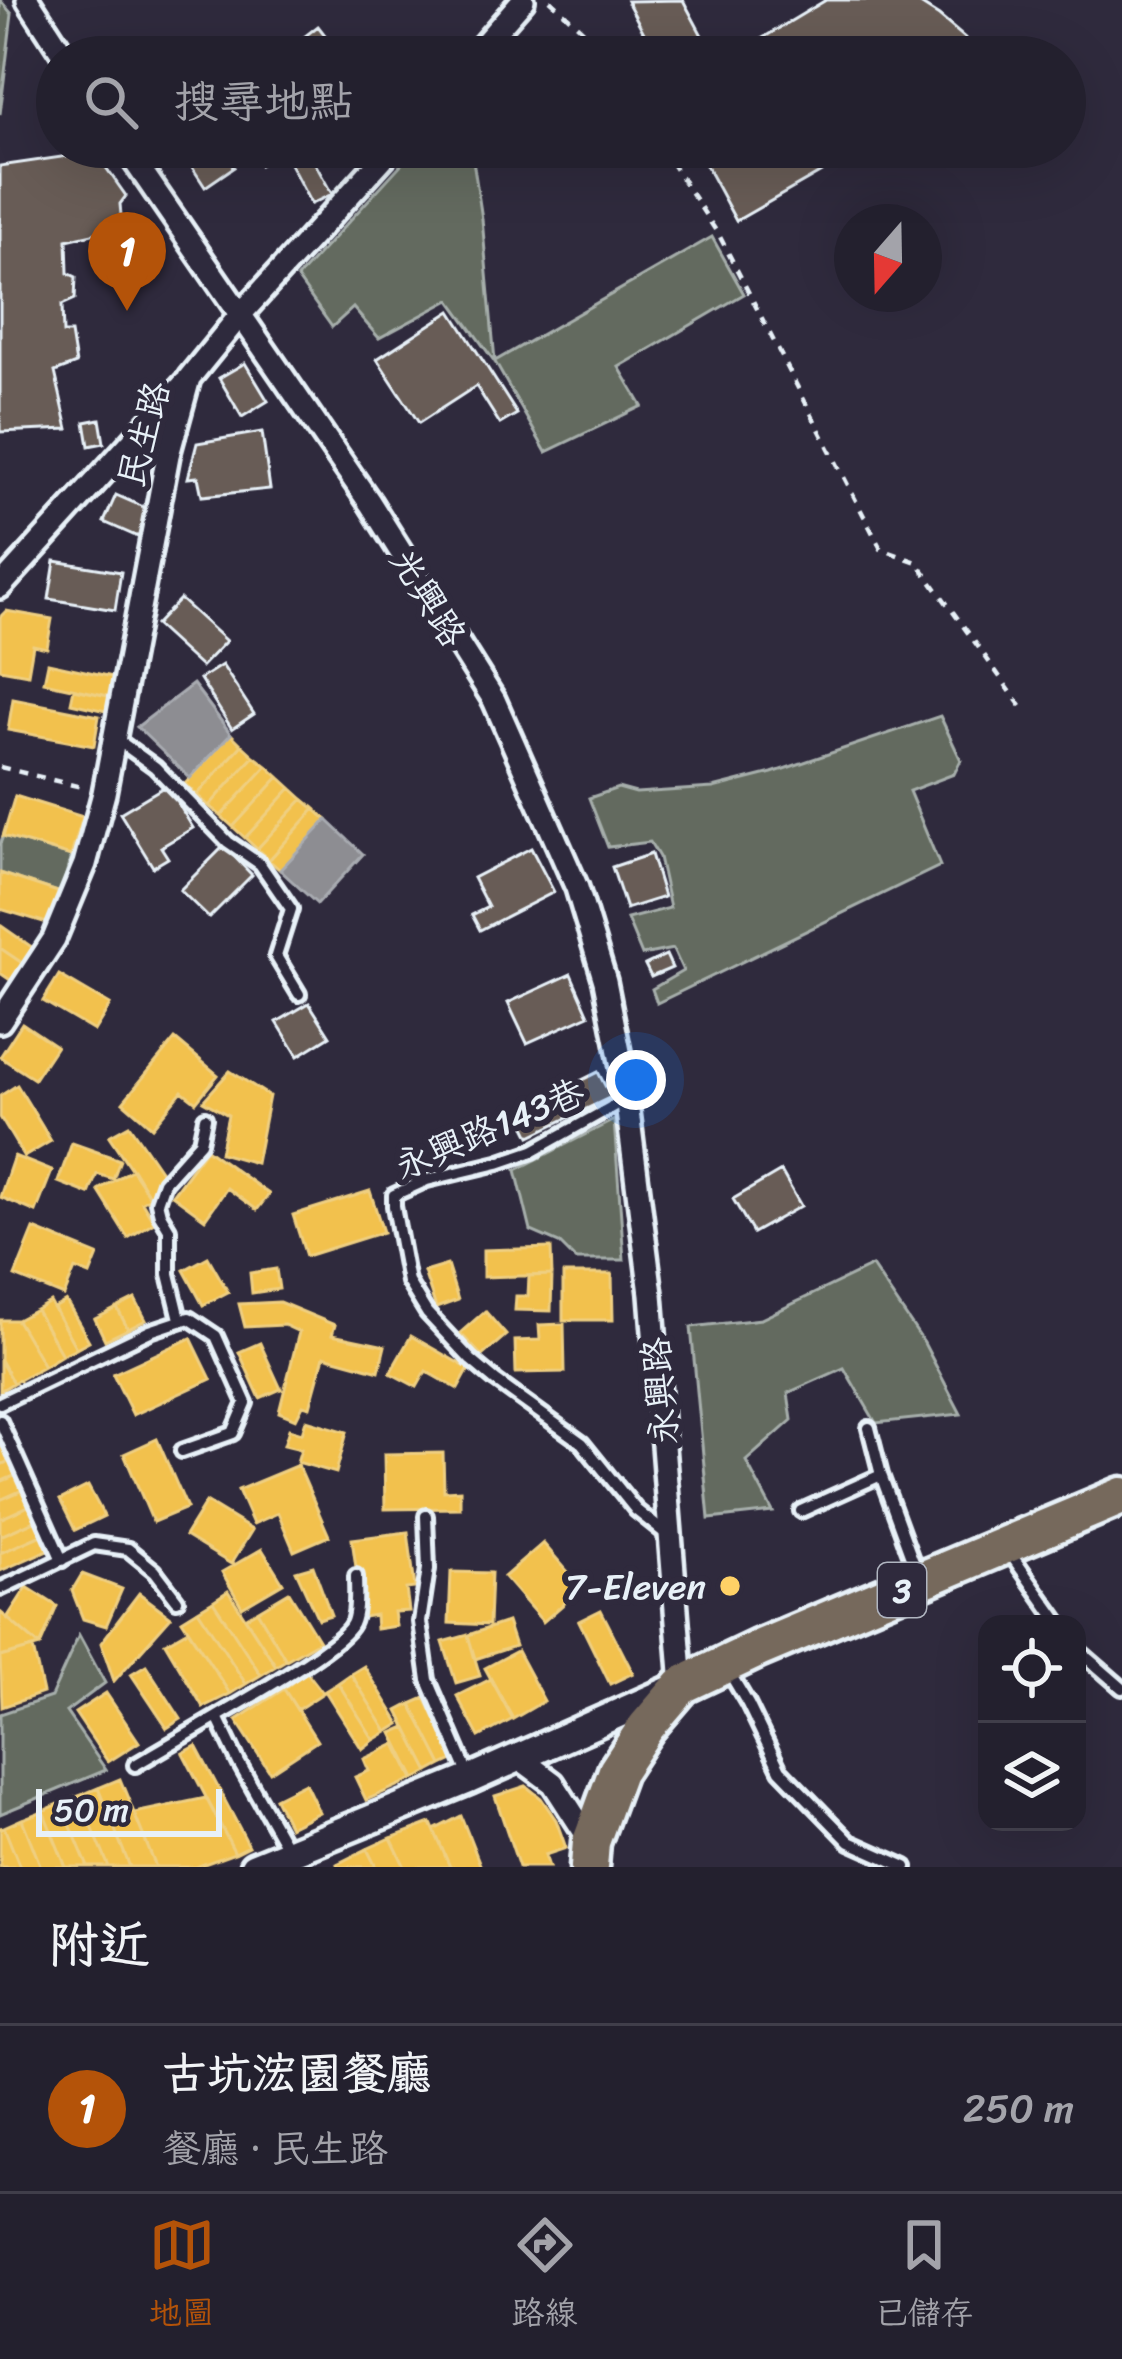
<!DOCTYPE html>
<html lang="zh-TW">
<meta charset="utf-8">
<style>
:root{--surface:#23202e;--page:#2b2836;--text:#f1f3f6;--muted:#a3a3aa;--line:#403e4a;--accent:#b45309}
body{margin:0;font-family:Sriracha,"LXGW WenKai TC",sans-serif;background:var(--page);color:var(--text)}
.controls{position:absolute;right:36px;bottom:36px;display:grid;overflow:hidden;border-radius:24px;box-shadow:0 12px 48px #0002}
.controls button{width:108px;height:108px;display:grid;place-items:center;padding:0;border:0;border-bottom:3px solid var(--line);background:var(--surface);color:var(--text);font:60px sans-serif}
.compass{position:absolute;left:834px;top:204px;width:108px;height:108px;border-radius:50%;background:var(--surface);box-shadow:0 12px 48px #0002;rotate:200deg}
.scale{position:absolute;left:36px;bottom:30px;width:186px;box-sizing:border-box;padding-left:12px;border:6px solid #e8f1f8;border-top:0;font-size:33px;line-height:42px;white-space:nowrap;color:#e8f1f8;-webkit-text-stroke:9px #2f2a3d;paint-order:stroke}
.you{position:absolute;left:636px;top:1080px;width:42px;height:42px;margin:-30px;border:9px solid #fff;border-radius:50%;background:#1a73e8;box-shadow:0 0 0 18px #1a73e833}
.badge{display:grid;place-items:center;width:78px;height:78px;border-radius:50%;background:var(--accent);color:#fff;font-size:39px;font-weight:700}
.pin{position:absolute;translate:-50% -99px;filter:drop-shadow(0 3px 6px #0008)}
.pin::after{content:'';position:absolute;top:63px;width:42px;height:36px;background:inherit;clip-path:polygon(0 0,100% 0,50% 100%)}
.list{margin:0;padding:0;list-style:none}
h2{display:flex;justify-content:space-between;align-items:center;height:156px;margin:0;padding:0 48px;font-size:51px}
h2 small{font-size:39px;font-weight:400;color:var(--muted)}
.list li{display:grid;grid-template-columns:78px 1fr auto;gap:36px;align-items:center;box-sizing:border-box;height:168px;padding:0 48px;border-top:3px solid var(--line)}
.list b{display:block;font-size:45px;white-space:nowrap}
.list p{margin:0;font-size:39px;white-space:nowrap;color:var(--muted)}
.list em{font-size:39px;font-style:normal;color:var(--muted)}
.icon{flex:none;width:66px;height:66px;fill:none;stroke:currentColor;stroke-width:2;stroke-linecap:round;stroke-linejoin:round}
.map{position:relative;flex:none;width:1122px;height:1867px;overflow:hidden}
.search{position:absolute;background:var(--surface);box-shadow:0 12px 48px #0002;left:36px;right:36px;top:36px;height:132px;display:flex;align-items:center;gap:30px;box-sizing:border-box;padding:0 42px;border-radius:66px;color:var(--muted);font-size:45px}
.sheet{height:324px;background:var(--surface)}
nav{display:flex;justify-content:space-around;align-items:center;box-sizing:border-box;height:168px;border-top:3px solid var(--line);background:var(--surface);font-size:33px;color:var(--muted)}
nav a{display:grid;justify-items:center;gap:6px}
nav .on{color:var(--accent)}
.map>svg:first-child{display:block}
.green{fill:#636b5e;stroke:#a6aeab;stroke-width:3}
.homes{fill:#f2c14e;stroke:#efcf81;stroke-width:3}
.industry{fill:#8d8d92;stroke:#a8abb1;stroke-width:3}
.building{fill:#675b57;stroke:#e8f1f8;stroke-width:3}
.lines{fill:none;stroke-linecap:round;stroke-linejoin:round}
.service-casing{stroke:#e8f1f8;stroke-width:20}
.minor-casing{stroke:#e8f1f8;stroke-width:30}
.tertiary-casing{stroke:#e8f1f8;stroke-width:36}
.primary-casing{stroke:#e8f1f8;stroke-width:45}
.path{stroke:#e8f1f8;stroke-width:4.5;stroke-dasharray:9 9;stroke-linecap:butt}
.service{stroke:#2f2a3d;stroke-width:10}
.minor{stroke:#2f2a3d;stroke-width:21}
.tertiary{stroke:#2f2a3d;stroke-width:27}
.primary{stroke:#76695c;stroke-width:36}
.poi-dot{fill:#ffd166;stroke:#2f2a3d;stroke-width:4.5}
.labels{text-anchor:middle;stroke-width:12;stroke-linejoin:round;paint-order:stroke}
.shield{fill:#2f2a3d;stroke:#b0b5c0;stroke-width:3}
.shield-label{font-size:33px;font-weight:bold;fill:#e8f1f8}
.street-label{font-size:36px;fill:#e8f1f8;stroke:#2f2a3d}
.poi-label{font-size:36px;fill:#e8f1f8;stroke:#2f2a3d;text-anchor:end}
</style>
<div class="map">
<svg width="1122" height="1867" viewBox="0 0 1122 1867">
<rect width="100%" height="100%" fill="#2f2a3d"/>
<filter id="ink" filterUnits="userSpaceOnUse"><feTurbulence type="fractalNoise" baseFrequency=".00833" numOctaves="2"/><feDisplacementMap in="SourceGraphic" scale="24" xChannelSelector="R" yChannelSelector="G"/><feConvolveMatrix kernelMatrix="1 2 1 2 8 2 1 2 1" color-interpolation-filters="sRGB"/></filter>
<g filter="url(#ink)">
<path class="green" d="M 0,0 L 12,14 L 0,114 Z
M 417,147 L 471,147 L 482,219 L 495,361 L 712,237 L 744,294 L 619,367 L 642,406 L 546,452 L 495,362 L 450,300 L 379,338 L 353,308 L 332,327 L 297,278 Z
M 940,716 L 961,760 L 954,774 L 909,791 L 940,866 L 657,1003 L 652,989 L 683,971 L 673,949 L 642,955 L 627,919 L 670,908 L 659,857 L 650,842 L 608,847 L 589,798 L 618,788 L 636,793 L 713,788 L 772,773 Z
M 3,836 L 71,856 L 61,893 L 0,873 L 0,844 Z
M 614,1120 L 624,1260 L 576,1260 L 559,1243 L 531,1231 L 516,1170 Z
M 872,1266 L 924,1343 L 961,1414 L 876,1423 L 844,1368 L 788,1393 L 792,1420 L 746,1461 L 773,1512 L 709,1519 L 691,1327 L 761,1319 Z
M 79,1635 L 105,1683 L 66,1712 L 106,1770 L 0,1814 L 0,1714 L 51,1697 Z"/>
<path class="homes" d="M 6,611 L 52,619 L 47,648 L 33,645 L 28,674 L 0,669 L 0,617 Z
M 48,663 L 117,678 L 113,697 L 44,682 Z
M 74,689 L 113,697 L 110,712 L 71,703 Z
M 13,699 L 99,716 L 94,746 L 8,730 Z
M 231,734 L 242,745 L 197,795 L 185,784 Z
M 242,745 L 254,756 L 209,806 L 197,795 Z
M 254,756 L 267,766 L 221,816 L 209,806 Z
M 267,766 L 279,777 L 233,827 L 221,816 Z
M 279,777 L 291,788 L 245,838 L 233,827 Z
M 291,788 L 303,799 L 257,849 L 245,838 Z
M 15,796 L 83,817 L 71,856 L 3,836 Z
M 303,799 L 315,809 L 269,860 L 257,849 Z
M 315,809 L 327,820 L 280,870 L 269,860 Z
M 0,873 L 61,893 L 50,924 L 0,909 Z
M 0,925 L 39,952 L 28,967 L 0,948 Z
M 0,948 L 28,967 L 16,984 L 0,973 Z
M 59,975 L 110,1005 L 94,1031 L 43,1001 Z
M 22,1023 L 56,1046 L 34,1079 L 0,1057 Z
M 175,1039 L 218,1075 L 196,1102 L 182,1091 L 152,1127 L 123,1102 Z
M 230,1071 L 269,1096 L 256,1163 L 220,1153 L 228,1115 L 203,1101 Z
M 17,1085 L 51,1141 L 24,1157 L 0,1117 L 0,1096 Z
M 129,1125 L 162,1173 L 150,1197 L 109,1136 Z
M 72,1143 L 120,1160 L 113,1179 L 97,1174 L 89,1194 L 58,1182 Z
M 206,1149 L 269,1194 L 257,1210 L 227,1188 L 205,1219 L 172,1195 Z
M 14,1156 L 52,1171 L 36,1212 L 0,1197 Z
M 133,1169 L 150,1197 L 142,1202 L 154,1222 L 128,1238 L 98,1190 Z
M 370,1191 L 383,1232 L 306,1256 L 293,1215 Z
M 34,1229 L 98,1255 L 90,1275 L 75,1269 L 64,1296 L 15,1276 Z
M 551,1248 L 552,1275 L 483,1277 L 483,1250 Z
M 208,1257 L 228,1292 L 203,1305 L 184,1270 Z
M 447,1265 L 458,1300 L 436,1308 L 424,1272 Z
M 276,1269 L 279,1289 L 252,1293 L 250,1273 Z
M 563,1274 L 612,1274 L 613,1320 L 563,1320 Z
M 552,1275 L 551,1311 L 515,1310 L 516,1296 L 528,1296 L 529,1276 Z
M 135,1299 L 146,1320 L 128,1329 L 117,1308 Z
M 66,1301 L 89,1341 L 76,1348 L 54,1308 Z
M 50,1302 L 76,1348 L 62,1355 L 36,1310 Z
M 279,1302 L 335,1325 L 332,1335 L 385,1346 L 379,1371 L 324,1356 L 310,1407 L 303,1405 L 296,1419 L 279,1412 L 299,1332 L 284,1325 L 245,1327 L 239,1304 Z
M 117,1308 L 128,1329 L 105,1340 L 95,1319 Z
M 36,1310 L 62,1355 L 44,1366 L 17,1320 Z
M 485,1311 L 506,1335 L 482,1356 L 460,1333 Z
M 0,1320 L 17,1320 L 44,1366 L 13,1383 L 0,1360 Z
M 564,1324 L 565,1372 L 516,1373 L 515,1341 L 540,1340 L 539,1325 Z
M 411,1336 L 469,1369 L 458,1389 L 426,1371 L 417,1387 L 390,1373 Z
M 191,1338 L 211,1379 L 133,1415 L 113,1374 Z
M 260,1343 L 281,1389 L 260,1398 L 239,1352 Z
M 0,1360 L 13,1383 L 0,1391 Z
M 306,1420 L 347,1432 L 336,1473 L 297,1462 L 301,1449 L 284,1445 L 289,1429 L 302,1433 Z
M 157,1439 L 187,1508 L 153,1522 L 124,1454 Z
M 6,1446 L 12,1460 L 0,1465 L 0,1448 Z
M 443,1453 L 444,1491 L 460,1490 L 460,1508 L 385,1509 L 384,1454 Z
M 12,1460 L 19,1474 L 0,1482 L 0,1465 Z
M 298,1465 L 329,1536 L 294,1551 L 278,1513 L 253,1524 L 238,1490 Z
M 19,1474 L 25,1489 L 0,1500 L 0,1482 Z
M 88,1486 L 104,1516 L 75,1530 L 60,1500 Z
M 25,1489 L 33,1504 L 0,1519 L 0,1500 Z
M 206,1502 L 252,1530 L 231,1564 L 185,1536 Z
M 33,1504 L 39,1519 L 0,1536 L 0,1519 Z
M 39,1519 L 46,1533 L 0,1553 L 0,1536 Z
M 408,1532 L 415,1588 L 406,1589 L 409,1611 L 394,1612 L 396,1626 L 376,1629 L 375,1615 L 363,1617 L 352,1539 Z
M 46,1533 L 52,1548 L 0,1571 L 0,1553 Z
M 543,1543 L 582,1588 L 543,1622 L 504,1577 Z
M 262,1549 L 283,1583 L 242,1607 L 222,1572 Z
M 313,1566 L 331,1615 L 318,1619 L 296,1571 Z
M 451,1572 L 491,1573 L 489,1625 L 449,1623 Z
M 82,1574 L 122,1589 L 106,1626 L 83,1619 L 72,1591 Z
M 27,1587 L 57,1606 L 40,1646 L 7,1618 Z
M 228,1591 L 276,1666 L 261,1675 L 213,1601 Z
M 289,1592 L 319,1641 L 286,1660 L 257,1611 Z
M 139,1593 L 171,1617 L 114,1681 L 101,1643 Z
M 213,1601 L 261,1675 L 246,1684 L 198,1610 Z
M 198,1610 L 246,1684 L 230,1694 L 182,1620 Z
M 601,1610 L 633,1673 L 610,1684 L 579,1621 Z
M 257,1611 L 286,1660 L 276,1666 L 245,1618 Z
M 0,1612 L 7,1618 L 40,1646 L 0,1657 Z
M 507,1622 L 515,1646 L 475,1659 L 468,1635 Z
M 188,1630 L 230,1694 L 203,1707 L 165,1643 Z
M 468,1635 L 480,1676 L 456,1683 L 443,1642 Z
M 33,1648 L 43,1693 L 2,1707 L 0,1657 Z
M 517,1651 L 544,1701 L 513,1719 L 485,1668 Z
M 146,1665 L 181,1719 L 167,1728 L 131,1674 Z
M 364,1666 L 400,1724 L 387,1732 L 351,1674 Z
M 306,1671 L 323,1693 L 297,1710 L 284,1689 Z
M 351,1674 L 387,1732 L 374,1740 L 338,1683 Z
M 491,1679 L 513,1719 L 479,1737 L 457,1696 Z
M 338,1683 L 374,1740 L 362,1749 L 325,1691 Z
M 284,1689 L 317,1741 L 270,1772 L 236,1720 Z
M 106,1693 L 139,1742 L 108,1762 L 75,1713 Z
M 425,1698 L 455,1759 L 442,1765 L 411,1704 Z
M 411,1704 L 442,1765 L 429,1772 L 398,1711 Z
M 406,1727 L 429,1772 L 415,1779 L 392,1733 Z
M 396,1744 L 413,1779 L 366,1800 L 355,1777 L 369,1771 L 364,1759 Z
M 196,1746 L 249,1846 L 235,1853 L 183,1753 Z
M 120,1779 L 134,1813 L 156,1867 L 130,1867 L 98,1788 Z
M 305,1783 L 319,1812 L 289,1827 L 275,1798 Z
M 526,1786 L 541,1798 L 556,1820 L 566,1848 L 545,1855 L 549,1867 L 519,1867 L 495,1796 Z
M 98,1788 L 130,1867 L 109,1867 L 79,1796 Z
M 79,1796 L 109,1867 L 88,1867 L 61,1803 Z
M 206,1798 L 235,1853 L 196,1867 L 156,1867 L 134,1813 Z
M 61,1803 L 88,1867 L 66,1867 L 43,1811 Z
M 43,1811 L 66,1867 L 41,1867 L 22,1819 Z
M 461,1816 L 481,1867 L 450,1867 L 434,1830 Z
M 22,1819 L 41,1867 L 20,1867 L 4,1827 Z
M 431,1823 L 450,1867 L 405,1867 L 391,1838 Z
M 4,1827 L 20,1867 L 0,1867 L 0,1828 Z
M 391,1838 L 405,1867 L 376,1867 L 367,1849 Z
M 367,1849 L 376,1867 L 338,1867 L 337,1864 Z"/>
<path class="industry" d="M 193,684 L 231,734 L 190,778 L 137,727 Z
M 327,820 L 363,854 L 317,904 L 280,870 Z"/>
<path class="building" d="M 683,0 L 712,54 L 706,57 L 640,57 L 653,50 L 627,1 Z
M 826,0 L 914,0 L 939,16 L 965,38 L 971,57 L 731,57 Z
M 318,26 L 342,57 L 278,57 Z
M 151,43 L 160,57 L 137,57 L 135,53 Z
M 179,147 L 220,147 L 234,167 L 205,187 Z
M 251,147 L 306,147 L 332,194 L 311,204 L 284,152 L 260,165 Z
M 696,147 L 865,147 L 736,221 Z
M 95,152 L 126,196 L 120,204 L 122,227 L 67,240 L 68,273 L 76,277 L 75,299 L 62,305 L 63,333 L 71,333 L 76,364 L 55,372 L 68,429 L 0,432 L 0,166 Z
M 451,311 L 517,414 L 500,424 L 476,386 L 419,423 L 377,359 Z
M 245,363 L 268,401 L 242,417 L 219,378 Z
M 100,419 L 104,443 L 89,446 L 85,422 Z
M 262,432 L 270,489 L 202,496 L 198,477 L 188,478 L 197,443 Z
M 116,495 L 150,510 L 138,537 L 104,522 Z
M 55,561 L 121,572 L 115,610 L 49,599 Z
M 180,599 L 226,641 L 201,667 L 155,625 Z
M 222,665 L 254,714 L 232,729 L 200,679 Z
M 167,785 L 193,828 L 161,847 L 168,858 L 153,867 L 120,813 Z
M 224,846 L 252,875 L 209,918 L 180,890 Z
M 531,848 L 554,892 L 480,930 L 472,915 L 488,907 L 473,878 Z
M 651,854 L 664,897 L 626,909 L 612,867 Z
M 666,955 L 672,968 L 651,977 L 645,965 Z
M 571,974 L 589,1015 L 527,1043 L 508,1003 Z
M 309,1003 L 330,1036 L 298,1056 L 277,1022 Z
M 598,1072 L 611,1097 L 530,1136 L 518,1112 Z
M 781,1171 L 801,1206 L 753,1233 L 733,1199 Z"/>
<g class="lines">
<defs>
<path id="service" d="M 115,738 L 155,767 L 228,842 L 260,864 L 291,909 L 276,956 L 299,994
M 626,1099 L 533,1151 L 498,1163 L 427,1180 L 394,1195 L 394,1206 L 408,1282 L 427,1313 L 471,1360 L 496,1381 L 582,1443 L 636,1510 L 670,1537
M 180,1319 L 169,1274 L 169,1229 L 160,1214 L 157,1202 L 164,1182 L 200,1142 L 205,1118
M 0,1403 L 150,1331 L 189,1318 L 216,1336 L 246,1403 L 233,1433 L 182,1451
M 0,1421 L 62,1560
M 869,1428 L 881,1475
M 801,1511 L 881,1475 L 917,1573
M 426,1516 L 428,1569 L 420,1622 L 428,1680 L 469,1776
M 1007,1549 L 1060,1624
M 0,1589 L 94,1544 L 128,1549 L 155,1571 L 177,1600
M 1077,1649 L 1122,1688
M 729,1672 L 748,1704 L 780,1770 L 850,1842 L 906,1867
M 217,1717 C 243,1701 341,1647 352,1624 C 358,1612 356,1590 356,1576
M 135,1765 L 217,1717 L 239,1763 L 288,1850"/>
<path id="minor" d="M 28,0 L 65,57
M 473,57 L 523,0
M 125,147 L 370,503 L 494,700 L 577,888 L 605,981 L 623,1072 L 651,1294 L 682,1685
M 0,587 L 185,383
M 0,1021 L 54,939 L 85,864 L 104,793 L 168,455 L 189,378 L 241,314 L 393,147
M 518,1757 L 553,1783 L 591,1842"/>
<path id="tertiary" d="M 254,1867 L 470,1779 L 678,1687"/>
<path id="primary" d="M 589,1867 L 591,1842 L 617,1771 L 646,1727 L 682,1685 L 758,1649 L 1122,1496"/>
</defs>
<use href="#service" class="service-casing"/>
<use href="#minor" class="minor-casing"/>
<use href="#tertiary" class="tertiary-casing"/>
<use href="#primary" class="primary-casing"/>
<path class="path" d="M 550,0 L 585,32 L 602,57
M 661,147 L 720,237 L 881,549 L 917,562 L 1023,709
M 0,767 L 81,787"/>
<use href="#service" class="service"/>
<use href="#minor" class="minor"/>
<use href="#tertiary" class="tertiary"/>
<use href="#primary" class="primary"/>
</g>
</g>
<circle class="poi-dot" cx="730" cy="1586" r="12"/>
<g class="labels">
<rect class="shield" x="878" y="1563" width="48" height="54" rx="9"/>
<g class="shield-label">
<text x="902" y="1602">3</text>
</g>
<g class="street-label">
<text transform="translate(143 434) rotate(-75)" y="13">民生路</text>
<text transform="translate(429 597) rotate(58)" y="13">光興路</text>
<text transform="translate(489 1128) rotate(-23)" y="13">永興路143巷</text>
<text transform="translate(659 1391) rotate(-95)" y="13">永興路</text>
</g>
<g class="poi-label">
<text x="706" y="1599">7-Eleven</text>
</g>
</g>
</svg>
<div class="controls">
<button><svg class="icon" aria-label="locate" viewBox="0 0 24 24"><circle cx="12" cy="12" r="6"/><path d="M12 2v4M12 18v4M2 12h4M18 12h4"/></svg></button>
<button><svg class="icon" aria-label="layers" viewBox="0 0 24 24"><path d="M12 4l9 5-9 5-9-5zM3 14l9 5 9-5"/></svg></button>
</div>
<svg class="compass" viewBox="-18 -18 36 36"><path d="M0-13l5 13h-10z" fill="#e53935"/><path d="M0 13l5-13h-10z" fill="#a3a3aa"/></svg>
<div class="scale">50 m</div>
<div class="you"></div>
<div class="pin badge" style="left:127px;top:311px">1</div>
<div class="search"><svg class="icon" aria-label="search" viewBox="0 0 24 24"><circle cx="10" cy="10" r="6"/><path d="M15 15l6 6"/></svg>搜尋地點</div>
</div>
<section class="sheet">
<h2>附近<small></small></h2>
<ul class="list">
<li><span class="badge">1</span><div><b>古坑浤園餐廳</b><p>餐廳 · 民生路</p></div><em>250 m</em></li>
</ul>
</section>
<nav>
<a class="on"><svg class="icon" aria-label="map" viewBox="0 0 24 24"><path d="M3 6l6-2 6 2 6-2v14l-6 2-6-2-6 2zM9 4v14M15 6v14"/></svg>地圖</a>
<a><svg class="icon" aria-label="directions" viewBox="0 0 24 24"><path d="M12 3l9 9-9 9-9-9zM9 14v-3h6M13 9l2 2-2 2"/></svg>路線</a>
<a><svg class="icon" aria-label="saved" viewBox="0 0 24 24"><path d="M7 4h10v16l-5-4-5 4z"/></svg>已儲存</a>
</nav>
